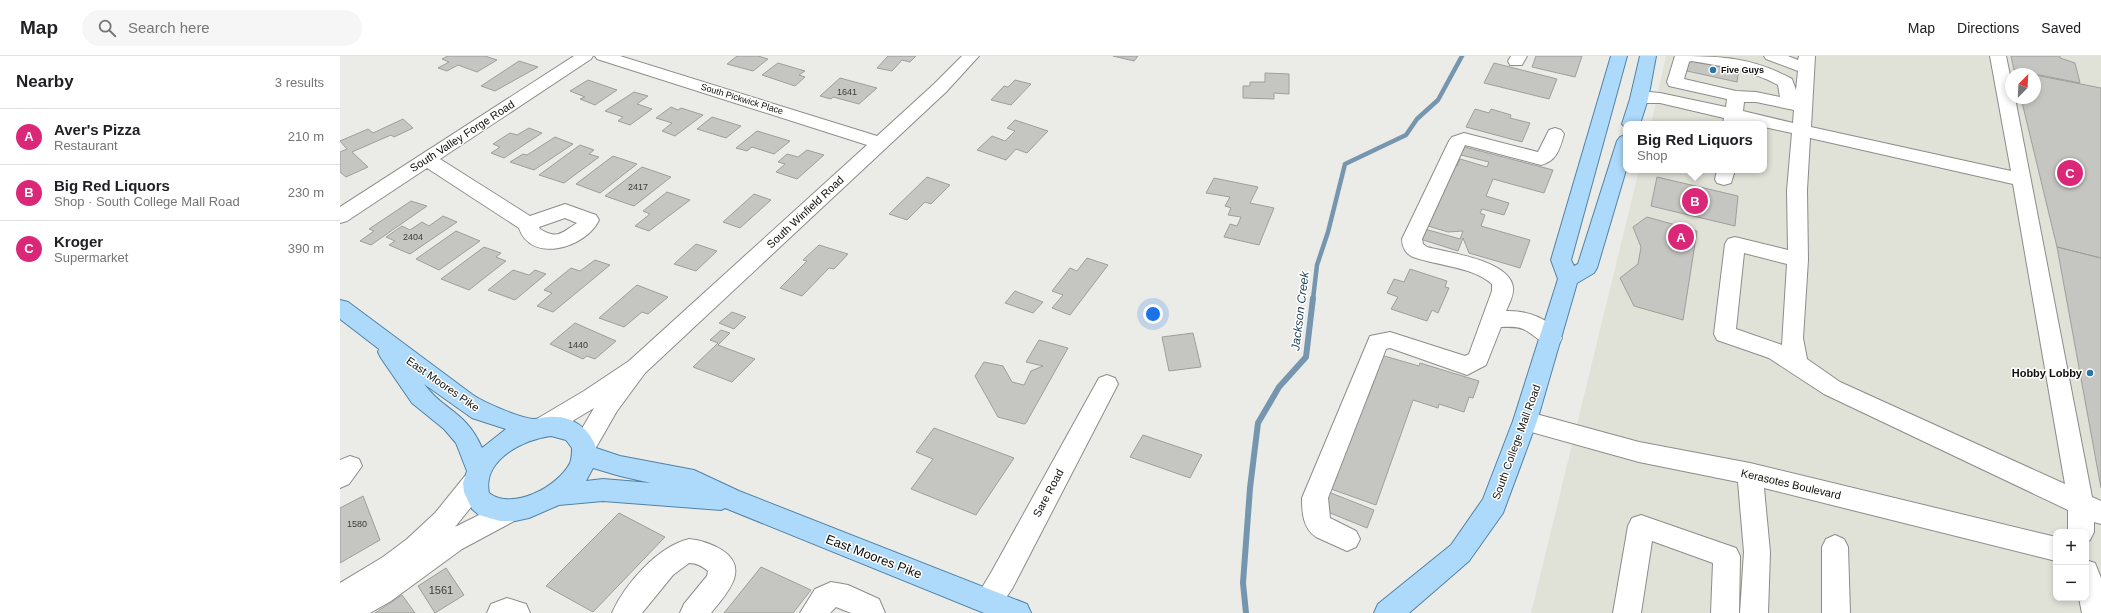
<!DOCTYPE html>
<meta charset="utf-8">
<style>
:root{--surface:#fff;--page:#f6f6f6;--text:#202124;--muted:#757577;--line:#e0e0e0;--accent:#db2777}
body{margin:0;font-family:Arial,sans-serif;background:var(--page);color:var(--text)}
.controls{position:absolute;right:12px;bottom:12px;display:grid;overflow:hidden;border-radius:8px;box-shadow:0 2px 6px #0003}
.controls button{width:36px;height:36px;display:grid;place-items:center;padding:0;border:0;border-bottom:1px solid var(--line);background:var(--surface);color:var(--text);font:20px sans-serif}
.compass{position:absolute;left:1665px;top:12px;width:36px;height:36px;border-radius:50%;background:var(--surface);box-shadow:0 2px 6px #0003;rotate:24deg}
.you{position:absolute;left:813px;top:258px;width:14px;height:14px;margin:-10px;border:3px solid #fff;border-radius:50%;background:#1a73e8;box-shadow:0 0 0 6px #1a73e833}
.badge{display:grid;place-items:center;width:26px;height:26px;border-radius:50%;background:var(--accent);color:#fff;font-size:13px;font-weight:700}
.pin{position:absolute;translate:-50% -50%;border:2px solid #fff;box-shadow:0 1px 4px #0006}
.popup{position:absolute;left:1283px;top:65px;width:144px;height:52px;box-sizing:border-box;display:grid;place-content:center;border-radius:8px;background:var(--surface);filter:drop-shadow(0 1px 3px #0005);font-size:13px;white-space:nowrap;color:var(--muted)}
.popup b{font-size:15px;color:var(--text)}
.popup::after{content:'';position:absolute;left:50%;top:100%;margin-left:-8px;border:8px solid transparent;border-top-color:var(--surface)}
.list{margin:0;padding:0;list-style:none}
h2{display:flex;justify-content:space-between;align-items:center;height:52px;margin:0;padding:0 16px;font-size:17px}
h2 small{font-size:13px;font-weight:400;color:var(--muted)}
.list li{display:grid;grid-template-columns:26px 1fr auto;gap:12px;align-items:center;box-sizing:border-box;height:56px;padding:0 16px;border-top:1px solid var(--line)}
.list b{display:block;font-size:15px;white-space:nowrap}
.list p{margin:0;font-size:13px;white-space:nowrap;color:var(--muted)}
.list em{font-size:13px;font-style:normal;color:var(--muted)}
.icon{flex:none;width:22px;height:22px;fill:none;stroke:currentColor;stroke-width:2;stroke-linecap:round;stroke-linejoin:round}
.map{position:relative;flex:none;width:1761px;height:557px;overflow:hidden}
header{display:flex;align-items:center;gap:24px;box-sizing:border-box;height:56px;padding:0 20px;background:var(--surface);border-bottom:1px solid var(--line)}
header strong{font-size:19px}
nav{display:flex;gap:22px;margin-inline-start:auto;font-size:14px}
.search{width:280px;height:36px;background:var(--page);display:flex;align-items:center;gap:10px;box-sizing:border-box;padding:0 14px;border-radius:22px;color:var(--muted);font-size:15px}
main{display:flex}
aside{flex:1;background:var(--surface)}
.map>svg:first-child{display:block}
.built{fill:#e0e1d7;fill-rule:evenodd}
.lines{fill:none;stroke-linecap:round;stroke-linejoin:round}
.stream-far1{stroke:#7596ae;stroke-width:4.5}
.stream{stroke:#7596ae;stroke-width:6}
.building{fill:#c5c5c2;stroke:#9e9f9c}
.minor-casing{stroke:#8c8d8a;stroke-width:2}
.major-casing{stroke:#5182a5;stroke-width:2}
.minor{fill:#fff;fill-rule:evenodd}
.major{fill:#addafa;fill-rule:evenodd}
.poi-dot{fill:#2876a8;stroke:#fffffe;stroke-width:1.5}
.labels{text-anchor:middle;stroke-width:3;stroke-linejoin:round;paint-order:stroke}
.far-poi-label{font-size:9px;font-weight:bold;fill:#0d0d0c;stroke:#fffffe;text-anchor:start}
.number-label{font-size:9px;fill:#3b3b3a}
.far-street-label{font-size:9px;fill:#0d0d0c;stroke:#fffffe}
.street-label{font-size:11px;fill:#0d0d0c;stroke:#fffffe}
.poi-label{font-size:11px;font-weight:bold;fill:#0d0d0c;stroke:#fffffe;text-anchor:end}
.near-number-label{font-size:11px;fill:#3b3b3a}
.water-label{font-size:12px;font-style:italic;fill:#1b3d55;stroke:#fffffe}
.near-street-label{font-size:13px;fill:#0d0d0c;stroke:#fffffe}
</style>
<header>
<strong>Map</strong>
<div class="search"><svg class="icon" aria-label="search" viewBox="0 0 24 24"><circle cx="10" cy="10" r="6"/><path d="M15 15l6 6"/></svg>Search here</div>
<nav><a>Map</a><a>Directions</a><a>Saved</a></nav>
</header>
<main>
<aside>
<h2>Nearby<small>3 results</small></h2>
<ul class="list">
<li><span class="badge">A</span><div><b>Aver's Pizza</b><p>Restaurant</p></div><em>210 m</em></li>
<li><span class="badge">B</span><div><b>Big Red Liquors</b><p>Shop · South College Mall Road</p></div><em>230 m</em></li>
<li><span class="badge">C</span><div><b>Kroger</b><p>Supermarket</p></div><em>390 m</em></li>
</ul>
</aside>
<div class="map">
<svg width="1761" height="557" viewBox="0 0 1761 557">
<rect width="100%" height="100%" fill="#ebece8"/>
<path class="built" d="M 1326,0 L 1761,0 L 1761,557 L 1191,557 L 1299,114 L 1424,114 L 1424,68 L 1311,68 ZM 1671,18 L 1695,18 L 1695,42 L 1671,42 ZM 1716,476 L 1746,476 L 1746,542 L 1716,542 Z"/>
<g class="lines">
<path class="stream-far1" d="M 973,243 L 977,209 L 988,176 L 1005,108 L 1066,79 L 1077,63 L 1098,44 L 1122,0"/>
<path class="stream" d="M 906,557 L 903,527 L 910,432 L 918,367 L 939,331 L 966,301 L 973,242"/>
</g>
<path class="building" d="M 108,0 L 145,0 L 157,4 L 137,16 L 118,9 L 107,15 L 98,12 L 109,6 L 102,3 Z
M 397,0 L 418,0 L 428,3 L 413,15 L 387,8 Z
M 548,0 L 576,0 L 570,6 L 562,4 L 552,15 L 537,12 Z
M 773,0 L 798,0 L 794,5 Z
M 1196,0 L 1242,0 L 1235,21 L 1192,11 Z
M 1671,0 L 1720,0 L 1720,2 L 1735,7 L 1740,27 L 1674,14 Z
M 1349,3 L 1399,13 L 1397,26 L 1347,15 Z
M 179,5 L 198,11 L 155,35 L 141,30 Z
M 438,7 L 465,15 L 459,19 L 465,21 L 455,30 L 422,19 Z
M 1154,7 L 1217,23 L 1209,43 L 1144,27 Z
M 925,17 L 949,18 L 949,38 L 934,37 L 934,43 L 903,42 L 903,30 L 910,30 L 910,26 L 925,26 Z
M 1695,19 L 1761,32 L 1761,202 L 1717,191 L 1681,42 L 1695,42 Z
M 500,22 L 537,32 L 519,48 L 493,41 L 491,43 L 480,40 Z
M 248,24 L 277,34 L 255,49 L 240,43 L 245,41 L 230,35 Z
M 675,24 L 691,28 L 671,49 L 651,44 L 664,30 L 668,31 Z
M 294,36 L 308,40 L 297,48 L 312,53 L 290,69 L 278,65 L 283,61 L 265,55 Z
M 331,51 L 338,54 L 341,52 L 363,59 L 335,80 L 322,75 L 332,67 L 316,62 Z
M 1135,53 L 1149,57 L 1151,53 L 1171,59 L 1170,62 L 1190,67 L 1182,86 L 1126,71 Z
M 372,61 L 401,70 L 386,82 L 357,73 Z
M 63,63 L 73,72 L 54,81 L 51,79 L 12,96 L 28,111 L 6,121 L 0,116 L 0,96 L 7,93 L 0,85 L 28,73 L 33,77 Z
M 675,64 L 708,75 L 687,97 L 676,93 L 666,104 L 637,94 L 652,80 L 665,85 L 675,75 L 667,72 Z
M 189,72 L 202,77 L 164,102 L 151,97 L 160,91 L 153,88 L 170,77 L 177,79 Z
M 417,75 L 450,85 L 434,98 L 412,91 L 407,95 L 396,92 Z
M 215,81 L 233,88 L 194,114 L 170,106 L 183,98 L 187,99 Z
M 240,89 L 254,94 L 249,98 L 259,101 L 224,127 L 199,119 Z
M 1121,90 L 1213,114 L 1204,137 L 1153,123 L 1146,140 L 1169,147 L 1164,159 L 1142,153 L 1140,157 L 1145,159 L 1141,170 L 1190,184 L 1180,212 L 1129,197 L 1123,182 L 1118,195 L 1080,183 L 1085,173 L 1120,183 L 1123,175 L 1108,176 L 1088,170 L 1114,110 L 1117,110 L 1120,103 L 1147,111 L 1149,106 L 1117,98 Z
M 467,94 L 484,99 L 457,123 L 436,116 L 445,108 L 438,106 L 447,98 L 458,101 Z
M 273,100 L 297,108 L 260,137 L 236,128 Z
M 302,111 L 331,121 L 294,150 L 265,140 Z
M 587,121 L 610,129 L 591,148 L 585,146 L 567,164 L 549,158 Z
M 1317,121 L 1398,140 L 1395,170 L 1311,150 Z
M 874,122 L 918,131 L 910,147 L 934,152 L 919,189 L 884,181 L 890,168 L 897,170 L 901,161 L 888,159 L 891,152 L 885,150 L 890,141 L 866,137 Z
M 327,136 L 350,144 L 309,175 L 295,170 L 310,158 L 303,155 Z
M 414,138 L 431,144 L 400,172 L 383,166 Z
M 71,145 L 87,150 L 31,189 L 20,185 L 34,175 L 29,173 Z
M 103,160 L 117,166 L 70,198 L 49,189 L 55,185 L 46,181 L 62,170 L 70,174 L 82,166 L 89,170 Z
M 1307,161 L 1357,175 L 1343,264 L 1294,250 L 1280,222 L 1298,208 L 1301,191 L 1293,171 Z
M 116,175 L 140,185 L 99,214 L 76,203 Z
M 356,188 L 377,195 L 356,215 L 334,208 Z
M 479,189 L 508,198 L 494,213 L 489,212 L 462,240 L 440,232 L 467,205 L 463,204 Z
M 144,191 L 161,197 L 156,201 L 166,205 L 129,234 L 101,223 Z
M 1717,191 L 1761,202 L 1761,432 Z
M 747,202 L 768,209 L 730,259 L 712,252 L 723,239 L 712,235 L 730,212 L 737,215 Z
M 255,204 L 270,209 L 213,256 L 197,250 L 212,237 L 204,234 L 231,212 L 240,215 Z
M 1070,213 L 1107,225 L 1105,231 L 1109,232 L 1098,257 L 1092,254 L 1087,265 L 1051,253 L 1058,241 L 1047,237 L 1054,223 L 1064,226 Z
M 173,214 L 189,219 L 195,214 L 206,218 L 175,244 L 148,234 Z
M 297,229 L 328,241 L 308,258 L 302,256 L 284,271 L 259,262 Z
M 675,235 L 703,246 L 693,257 L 665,247 Z
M 392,256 L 406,261 L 394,273 L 379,267 Z
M 235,267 L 276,285 L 255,303 L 247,300 L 243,303 L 210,288 Z
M 381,274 L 390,277 L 378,289 L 415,303 L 392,326 L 353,311 L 378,287 L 370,284 Z
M 853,277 L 861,311 L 829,315 L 822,281 Z
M 699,284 L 728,292 L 686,367 L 684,368 L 658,361 L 635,320 L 644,306 L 663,310 L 672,326 L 684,329 L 691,315 L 703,310 L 686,306 Z
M 1041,299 L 1079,310 L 1080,307 L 1139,325 L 1133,342 L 1129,341 L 1124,356 L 1099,348 L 1098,352 L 1073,344 L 1036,449 L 991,433 L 997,420 L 989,417 L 1022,339 L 1028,341 L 1034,325 L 1031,324 Z
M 594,372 L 674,402 L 636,459 L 571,433 L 593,403 L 576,396 Z
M 803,379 L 862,399 L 850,422 L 790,401 Z
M 986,435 L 1034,454 L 1027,472 L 978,452 Z
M 23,440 L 40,484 L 0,507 L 0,452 Z
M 279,457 L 325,481 L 253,556 L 206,530 Z
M 421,511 L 471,534 L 453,557 L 384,557 Z
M 106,512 L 124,539 L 95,557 L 78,530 Z
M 62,539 L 75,557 L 35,557 Z"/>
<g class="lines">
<defs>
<path id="minor" d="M 234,0 L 253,0 L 251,3 L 100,103 L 190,160 L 225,148 L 256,159 L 259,164 C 246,192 191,208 179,172 L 87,112 L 7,165 L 0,167 L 0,151 ZM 225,162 L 237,167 C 221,177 218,184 200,173 L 199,171 Z
M 255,0 L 280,0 L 537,80 L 594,28 L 622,0 L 639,0 L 606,36 L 305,317 L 277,355 L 254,395 L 245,398 L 236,395 L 233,388 L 254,352 L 211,378 L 203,381 L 195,378 L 191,371 L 195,364 L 244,335 L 289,305 L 527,89 L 257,3 Z
M 1171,0 L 1187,0 L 1182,9 L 1170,9 L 1168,5 Z
M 1335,0 C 1380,0 1412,1 1452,23 L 1456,34 L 1458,15 L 1426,3 L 1424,0 L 1448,0 L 1458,4 L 1459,0 L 1475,0 L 1471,71 L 1671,115 L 1650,0 L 1666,0 L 1671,24 L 1671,42 L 1675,42 L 1752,441 L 1761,445 L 1761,468 L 1754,466 L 1754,476 L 1750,484 L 1746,486 L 1746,476 L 1728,476 L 1728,454 L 1484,338 L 1429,302 L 1377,284 L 1374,278 L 1385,188 L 1388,183 L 1395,181 L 1448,194 L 1447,134 L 1452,77 L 1424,71 L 1424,68 L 1401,66 L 1401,68 L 1383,68 L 1384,62 L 1320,47 L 1293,47 L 1290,43 L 1293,39 L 1309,36 L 1320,37 L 1386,51 L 1387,43 L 1329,30 L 1327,26 ZM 1351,5 C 1381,10 1411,14 1438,29 L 1440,41 L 1416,36 L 1396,35 L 1344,23 L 1349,6 ZM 1404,46 L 1416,46 L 1454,54 L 1453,67 L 1403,55 ZM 1470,82 L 1673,128 L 1725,428 L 1500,326 L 1467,303 L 1463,282 L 1468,204 L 1467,134 ZM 1404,197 L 1447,208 L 1442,289 L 1396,273 Z
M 1215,72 L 1221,74 L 1224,78 C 1220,92 1217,105 1201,109 L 1125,89 L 1082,183 L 1083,188 L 1087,191 C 1109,197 1169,204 1173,231 C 1174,239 1169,248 1166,255 C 1187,254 1212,263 1222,282 L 1219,288 C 1203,293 1197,279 1183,273 C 1176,270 1168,271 1161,271 L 1146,309 L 1127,319 L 1050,292 L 1046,293 L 988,442 L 990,462 L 1016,475 L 1020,483 L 1016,491 L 1007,495 L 976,481 C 963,472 962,457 962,442 L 1030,280 L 1050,276 L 1125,300 L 1129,298 L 1152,235 L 1152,228 C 1131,210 1098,210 1073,201 C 1066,198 1062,191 1062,183 L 1109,85 L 1112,81 L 1124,77 L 1198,96 L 1209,74 Z
M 1377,114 L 1395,114 L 1391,127 L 1384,129 L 1377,127 L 1375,123 Z
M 767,319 L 775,322 L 778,328 L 672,533 C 662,547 658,557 638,554 L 634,545 L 652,515 L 759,322 Z
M 1185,355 L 1299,386 L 1410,407 L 1716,481 L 1716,505 L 1424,432 L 1430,496 L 1428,557 L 1400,557 L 1404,496 L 1398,426 L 1299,406 L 1177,372 L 1173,365 L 1177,358 Z
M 10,400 L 19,403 L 22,410 L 9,428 L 0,432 L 0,404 Z
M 134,417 L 143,420 L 146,428 L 143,436 L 115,471 L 169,444 L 178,447 L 182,455 L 178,463 L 122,493 L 51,545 L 30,557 L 0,557 L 0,527 L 43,501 L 67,483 L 95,457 L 125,420 Z
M 1301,459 L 1396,492 L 1400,500 L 1399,557 L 1371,557 L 1373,507 L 1312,485 L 1301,557 L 1273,557 L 1288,470 L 1292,462 Z
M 1495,479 L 1504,483 L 1508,491 L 1510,557 L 1482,557 L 1482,491 L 1486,483 Z
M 349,483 C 360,484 372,488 382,494 C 411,513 386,538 371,557 L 340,557 L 344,548 L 367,520 L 368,515 C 362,510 357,507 349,507 L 333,519 L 302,557 L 272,557 C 285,528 317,491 349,483 Z
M 1746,504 L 1755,507 L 1761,522 L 1761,557 L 1742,557 L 1739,542 L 1746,542 Z
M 491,526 L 508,529 L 539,543 L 545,557 L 511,557 L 496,551 L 490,557 L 460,557 L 475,533 Z
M 167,542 L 186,548 L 190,557 L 147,557 L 151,548 Z"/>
<path id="major" d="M 1271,0 L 1287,0 L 1231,204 L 1234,210 L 1238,208 L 1277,85 L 1280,81 L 1286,79 L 1286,114 L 1257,212 L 1254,217 L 1237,227 L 1197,365 L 1163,457 L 1129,505 L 1069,557 L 1034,557 L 1038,548 L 1111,489 L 1143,443 L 1173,365 L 1218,223 L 1211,204 Z
M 1300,0 L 1316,0 L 1308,43 L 1300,68 L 1286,68 L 1286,72 L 1282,68 L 1290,43 Z
M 0,244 L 8,246 L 133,339 C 145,347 180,362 194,363 C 199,363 204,361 209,361 C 231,359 250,372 256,392 L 280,400 L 354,414 L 399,435 L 687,548 L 691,557 L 644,557 L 385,452 L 381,454 L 263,445 L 219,449 L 189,462 L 175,465 L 160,465 L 139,459 L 132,453 L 124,436 L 123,427 L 127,415 L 116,387 L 104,373 L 72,347 L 41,302 L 38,296 L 39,293 L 0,263 ZM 84,328 L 132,362 L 166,373 L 142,392 C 127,356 103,354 84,328 ZM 211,380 L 226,384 L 232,392 C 232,397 232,402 230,407 C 218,431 172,455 149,437 C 142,404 184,383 211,380 ZM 253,412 L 280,420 L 311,427 L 263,423 L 246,425 Z"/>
</defs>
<use href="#minor" class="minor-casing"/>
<use href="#major" class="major-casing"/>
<use href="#minor" class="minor"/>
<use href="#major" class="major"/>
</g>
<g class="poi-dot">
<circle cx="1373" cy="14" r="4"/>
<circle cx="1750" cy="317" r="4"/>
</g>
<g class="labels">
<g class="far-poi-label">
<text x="1381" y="17">Five Guys</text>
</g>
<g class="number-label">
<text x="507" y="39">1641</text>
<text x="298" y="134">2417</text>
<text x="73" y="184">2404</text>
<text x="238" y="292">1440</text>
<text x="17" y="471">1580</text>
</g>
<g class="far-street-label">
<text transform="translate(402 43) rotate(17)" y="3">South Pickwick Place</text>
</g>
<g class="street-label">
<text transform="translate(122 80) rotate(-33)" y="4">South Valley Forge Road</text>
<text transform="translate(465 156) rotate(-43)" y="4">South Winfield Road</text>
<text transform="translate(103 328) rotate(35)" y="4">East Moores Pike</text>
<text transform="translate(1176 386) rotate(-70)" y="4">South College Mall Road</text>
<text transform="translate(1451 428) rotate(13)" y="4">Kerasotes Boulevard</text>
<text transform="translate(708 437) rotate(-62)" y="4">Sare Road</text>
</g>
<g class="poi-label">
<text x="1742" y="321">Hobby Lobby</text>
</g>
<g class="near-number-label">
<text x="101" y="538">1561</text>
</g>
<g class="water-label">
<text transform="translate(960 255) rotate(-83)" y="4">Jackson Creek</text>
</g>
<g class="near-street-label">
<text transform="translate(534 500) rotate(21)" y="5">East Moores Pike</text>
</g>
</g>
</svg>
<div class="controls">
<button>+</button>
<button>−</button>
</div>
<svg class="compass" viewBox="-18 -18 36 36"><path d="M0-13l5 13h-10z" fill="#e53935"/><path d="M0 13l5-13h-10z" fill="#757577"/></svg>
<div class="you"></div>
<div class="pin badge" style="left:1341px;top:181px">A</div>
<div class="pin badge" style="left:1355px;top:145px">B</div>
<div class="popup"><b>Big Red Liquors</b>Shop</div>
<div class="pin badge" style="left:1730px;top:117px">C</div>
</div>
</main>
